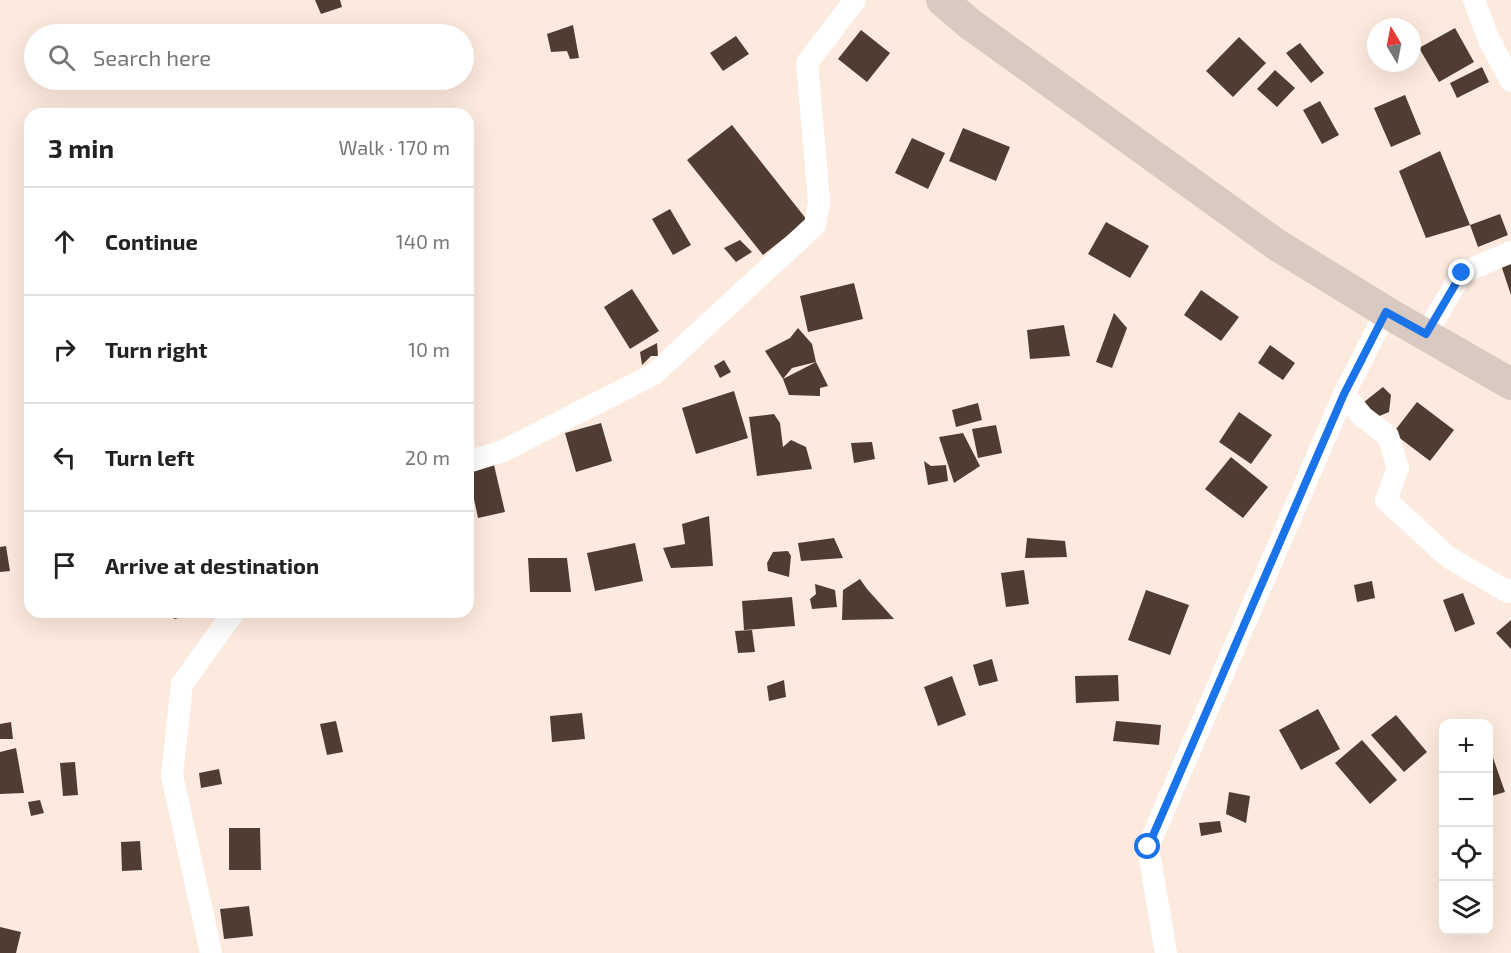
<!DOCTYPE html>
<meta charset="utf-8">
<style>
:root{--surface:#fff;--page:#f2f2f2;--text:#222;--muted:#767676;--line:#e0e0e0}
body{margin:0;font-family:"Exo 2",sans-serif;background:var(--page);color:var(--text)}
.controls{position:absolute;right:18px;bottom:18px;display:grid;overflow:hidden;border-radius:12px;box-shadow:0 6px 24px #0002}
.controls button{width:54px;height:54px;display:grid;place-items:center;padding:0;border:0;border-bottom:2px solid var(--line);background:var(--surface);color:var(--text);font:30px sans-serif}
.compass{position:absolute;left:1367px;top:18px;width:54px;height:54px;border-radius:50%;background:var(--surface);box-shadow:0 6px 24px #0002;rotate:350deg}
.stop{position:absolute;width:18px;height:18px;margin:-14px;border:4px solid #1a73e8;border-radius:50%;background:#fff}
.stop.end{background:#1a73e8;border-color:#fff;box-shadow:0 2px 6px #0008}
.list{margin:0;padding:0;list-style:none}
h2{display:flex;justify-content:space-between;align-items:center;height:78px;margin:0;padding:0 24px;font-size:26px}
h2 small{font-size:20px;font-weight:400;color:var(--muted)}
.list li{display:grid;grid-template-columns:39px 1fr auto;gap:18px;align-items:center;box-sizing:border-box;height:108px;padding:0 24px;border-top:2px solid var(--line)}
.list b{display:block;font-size:22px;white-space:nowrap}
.list em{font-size:20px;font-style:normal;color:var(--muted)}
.icon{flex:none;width:33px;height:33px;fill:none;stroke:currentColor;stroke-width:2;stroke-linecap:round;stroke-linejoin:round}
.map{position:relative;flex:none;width:1511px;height:953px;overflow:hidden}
.search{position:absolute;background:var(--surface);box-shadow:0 6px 24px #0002;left:24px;top:24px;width:450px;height:66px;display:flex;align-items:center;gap:15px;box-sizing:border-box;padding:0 21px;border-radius:33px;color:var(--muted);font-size:22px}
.panel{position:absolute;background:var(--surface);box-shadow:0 6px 24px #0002;left:24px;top:108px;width:450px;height:510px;border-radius:18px}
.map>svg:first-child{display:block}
.building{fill:#503d31}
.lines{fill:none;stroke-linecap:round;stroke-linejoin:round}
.minor{stroke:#fff;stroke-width:22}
.secondary{stroke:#d8c9c1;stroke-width:32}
.route{stroke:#1a73e8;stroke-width:8}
</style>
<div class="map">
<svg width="1511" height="953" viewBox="0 0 1511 953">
<rect width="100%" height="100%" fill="#fdeade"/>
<path class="building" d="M 315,0 L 340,0 L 342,7 L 321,14 Z
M 573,25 L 579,58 L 570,59 L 567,51 L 551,52 L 547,34 Z
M 1455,28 L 1474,62 L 1439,82 L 1419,48 Z
M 861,30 L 890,53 L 867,82 L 838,59 Z
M 736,36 L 749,54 L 723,71 L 710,53 Z
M 1239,37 L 1266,63 L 1233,97 L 1206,71 Z
M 1300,43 L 1324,73 L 1311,83 L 1286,53 Z
M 1482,67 L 1489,82 L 1457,98 L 1450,83 Z
M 1275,70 L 1295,88 L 1277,107 L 1257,89 Z
M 1405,95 L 1421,134 L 1391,147 L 1374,108 Z
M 1320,101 L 1339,135 L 1322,144 L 1303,110 Z
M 732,125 L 807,220 L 763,255 L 687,160 Z
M 963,128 L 1010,147 L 996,181 L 949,161 Z
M 912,138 L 945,153 L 928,189 L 895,173 Z
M 1440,151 L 1470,225 L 1500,214 L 1508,235 L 1478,247 L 1470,225 L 1426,238 L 1399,171 Z
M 670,209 L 691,245 L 673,255 L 652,219 Z
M 1106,222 L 1149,246 L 1130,278 L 1088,254 Z
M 740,240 L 752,252 L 736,262 L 724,248 Z
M 1511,262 L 1511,295 L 1501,265 Z
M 854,283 L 863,319 L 808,332 L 800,296 Z
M 632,289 L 659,331 L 630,349 L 604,307 Z
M 1201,290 L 1239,317 L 1221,341 L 1184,315 Z
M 1114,313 L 1127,328 L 1112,368 L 1096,362 Z
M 1064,325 L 1070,356 L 1030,359 L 1027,330 Z
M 798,328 L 812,344 L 816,362 L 792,368 L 783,379 L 765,351 L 790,338 Z
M 657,343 L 658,356 L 651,356 L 642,365 L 640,352 Z
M 1270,345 L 1295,363 L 1283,380 L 1258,363 Z
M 724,360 L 731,372 L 720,378 L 714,366 Z
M 816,362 L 828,386 L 820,388 L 820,396 L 789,395 L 783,379 Z
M 1383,387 L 1391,395 L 1389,412 L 1377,417 L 1364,402 Z
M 734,391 L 748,438 L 696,454 L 682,408 Z
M 1417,402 L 1454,430 L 1430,461 L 1393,433 Z
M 978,403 L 982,420 L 956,427 L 952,410 Z
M 1239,412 L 1272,435 L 1251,464 L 1219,442 Z
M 774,414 L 780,423 L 783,447 L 791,440 L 806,447 L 812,469 L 757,476 L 749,417 Z
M 601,423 L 612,461 L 576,472 L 565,433 Z
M 996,425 L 1002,453 L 978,458 L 972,429 Z
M 963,433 L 980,466 L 954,483 L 939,437 Z
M 872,442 L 875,459 L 854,463 L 851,443 Z
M 1231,457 L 1268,487 L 1243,518 L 1205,489 Z
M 924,461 L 931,466 L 946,465 L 948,481 L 928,485 Z
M 494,465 L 505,512 L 478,518 L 468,471 Z
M 709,516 L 713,566 L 671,568 L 663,548 L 685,544 L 682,524 Z
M 834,538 L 843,558 L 801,561 L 798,543 Z
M 1027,538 L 1065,541 L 1067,557 L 1025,558 Z
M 635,543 L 643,581 L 595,591 L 587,553 Z
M 6,546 L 10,571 L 0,572 L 0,547 Z
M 788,551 L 791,556 L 789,577 L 768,571 L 767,563 L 773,552 Z
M 528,558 L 567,558 L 571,592 L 530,592 Z
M 1024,570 L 1029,604 L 1006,607 L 1001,573 Z
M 860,579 L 867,589 L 894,619 L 842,620 L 843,590 Z
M 1372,581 L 1375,598 L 1357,602 L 1354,585 Z
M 815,584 L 835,590 L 837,607 L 812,609 L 810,599 L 816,594 Z
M 1146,590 L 1189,605 L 1170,655 L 1128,640 Z
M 1463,593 L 1475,624 L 1455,632 L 1443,600 Z
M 792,597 L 795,626 L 744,630 L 742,601 Z
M 173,612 L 203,612 L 203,613 L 174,619 Z
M 1511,620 L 1511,649 L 1496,633 Z
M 752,630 L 755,652 L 738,653 L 735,631 Z
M 992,659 L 998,681 L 979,686 L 973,665 Z
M 1118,675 L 1119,701 L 1076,703 L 1075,676 Z
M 952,676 L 966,715 L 938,726 L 924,687 Z
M 784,680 L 786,697 L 769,701 L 767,686 Z
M 1318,709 L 1340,749 L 1301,770 L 1279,730 Z
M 582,713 L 585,739 L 552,742 L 550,716 Z
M 1396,715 L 1427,752 L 1404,772 L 1371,735 Z
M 336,721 L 343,752 L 327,755 L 320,724 Z
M 1116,721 L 1161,725 L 1159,745 L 1113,741 Z
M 11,722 L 13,739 L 0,739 L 0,724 Z
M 1362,740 L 1397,780 L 1370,804 L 1335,763 Z
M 16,748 L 24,793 L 0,794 L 0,752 Z
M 1488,752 L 1491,752 L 1505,792 L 1488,797 Z
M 75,762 L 78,795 L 63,796 L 60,763 Z
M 219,769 L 222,784 L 201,788 L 199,773 Z
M 1229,792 L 1250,796 L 1246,823 L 1226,814 Z
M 40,800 L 44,813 L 31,816 L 28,802 Z
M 1220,821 L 1222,832 L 1201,836 L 1199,823 Z
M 229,828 L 260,828 L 261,870 L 229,870 Z
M 140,841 L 142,870 L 122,871 L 121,842 Z
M 249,906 L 253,936 L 224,939 L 220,909 Z
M 0,927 L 21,932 L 16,953 L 0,953 Z"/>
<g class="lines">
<path class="minor" d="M 1474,0 L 1489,40 L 1511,81
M 1426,334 L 1462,273 L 1511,252
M 1344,394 L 1363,417 L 1388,436 L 1398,468 L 1386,500 L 1448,557 L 1508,592 L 1511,590
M 468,462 L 503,451 L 654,374 L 815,225 L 819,201 L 807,63 L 855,0
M 211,953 L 172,775 L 182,684 L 234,612
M 1166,953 L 1148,847 L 1344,394 L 1386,312"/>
<path class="secondary" d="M 942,0 L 970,24 L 1277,245 L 1386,312 L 1511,384"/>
</g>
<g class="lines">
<path class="route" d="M 1148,847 L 1344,394 L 1386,312 L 1426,334 L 1462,273"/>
</g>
</svg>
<div class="controls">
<button>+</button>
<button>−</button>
<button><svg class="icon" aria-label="locate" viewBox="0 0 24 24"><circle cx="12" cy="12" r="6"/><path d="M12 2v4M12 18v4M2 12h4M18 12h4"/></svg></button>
<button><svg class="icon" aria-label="layers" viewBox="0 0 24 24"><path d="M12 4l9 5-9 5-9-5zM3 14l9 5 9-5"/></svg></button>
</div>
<svg class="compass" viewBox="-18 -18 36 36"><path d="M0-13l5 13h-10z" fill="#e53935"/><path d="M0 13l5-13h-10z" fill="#767676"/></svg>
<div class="stop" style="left:1148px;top:847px"></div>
<div class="stop end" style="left:1462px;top:273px"></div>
<div class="search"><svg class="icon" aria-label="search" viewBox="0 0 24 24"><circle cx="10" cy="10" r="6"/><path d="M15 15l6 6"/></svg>Search here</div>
<section class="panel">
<h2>3 min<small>Walk · 170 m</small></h2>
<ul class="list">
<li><svg class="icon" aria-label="ahead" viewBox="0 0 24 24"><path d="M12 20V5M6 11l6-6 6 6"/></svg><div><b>Continue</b></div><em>140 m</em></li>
<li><svg class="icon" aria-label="right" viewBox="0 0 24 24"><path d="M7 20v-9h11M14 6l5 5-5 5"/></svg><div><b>Turn right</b></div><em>10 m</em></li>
<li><svg class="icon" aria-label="left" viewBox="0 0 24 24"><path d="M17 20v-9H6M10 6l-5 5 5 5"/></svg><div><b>Turn left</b></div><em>20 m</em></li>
<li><svg class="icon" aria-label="arrive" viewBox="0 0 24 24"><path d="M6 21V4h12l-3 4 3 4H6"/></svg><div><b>Arrive at destination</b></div></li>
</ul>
</section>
</div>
